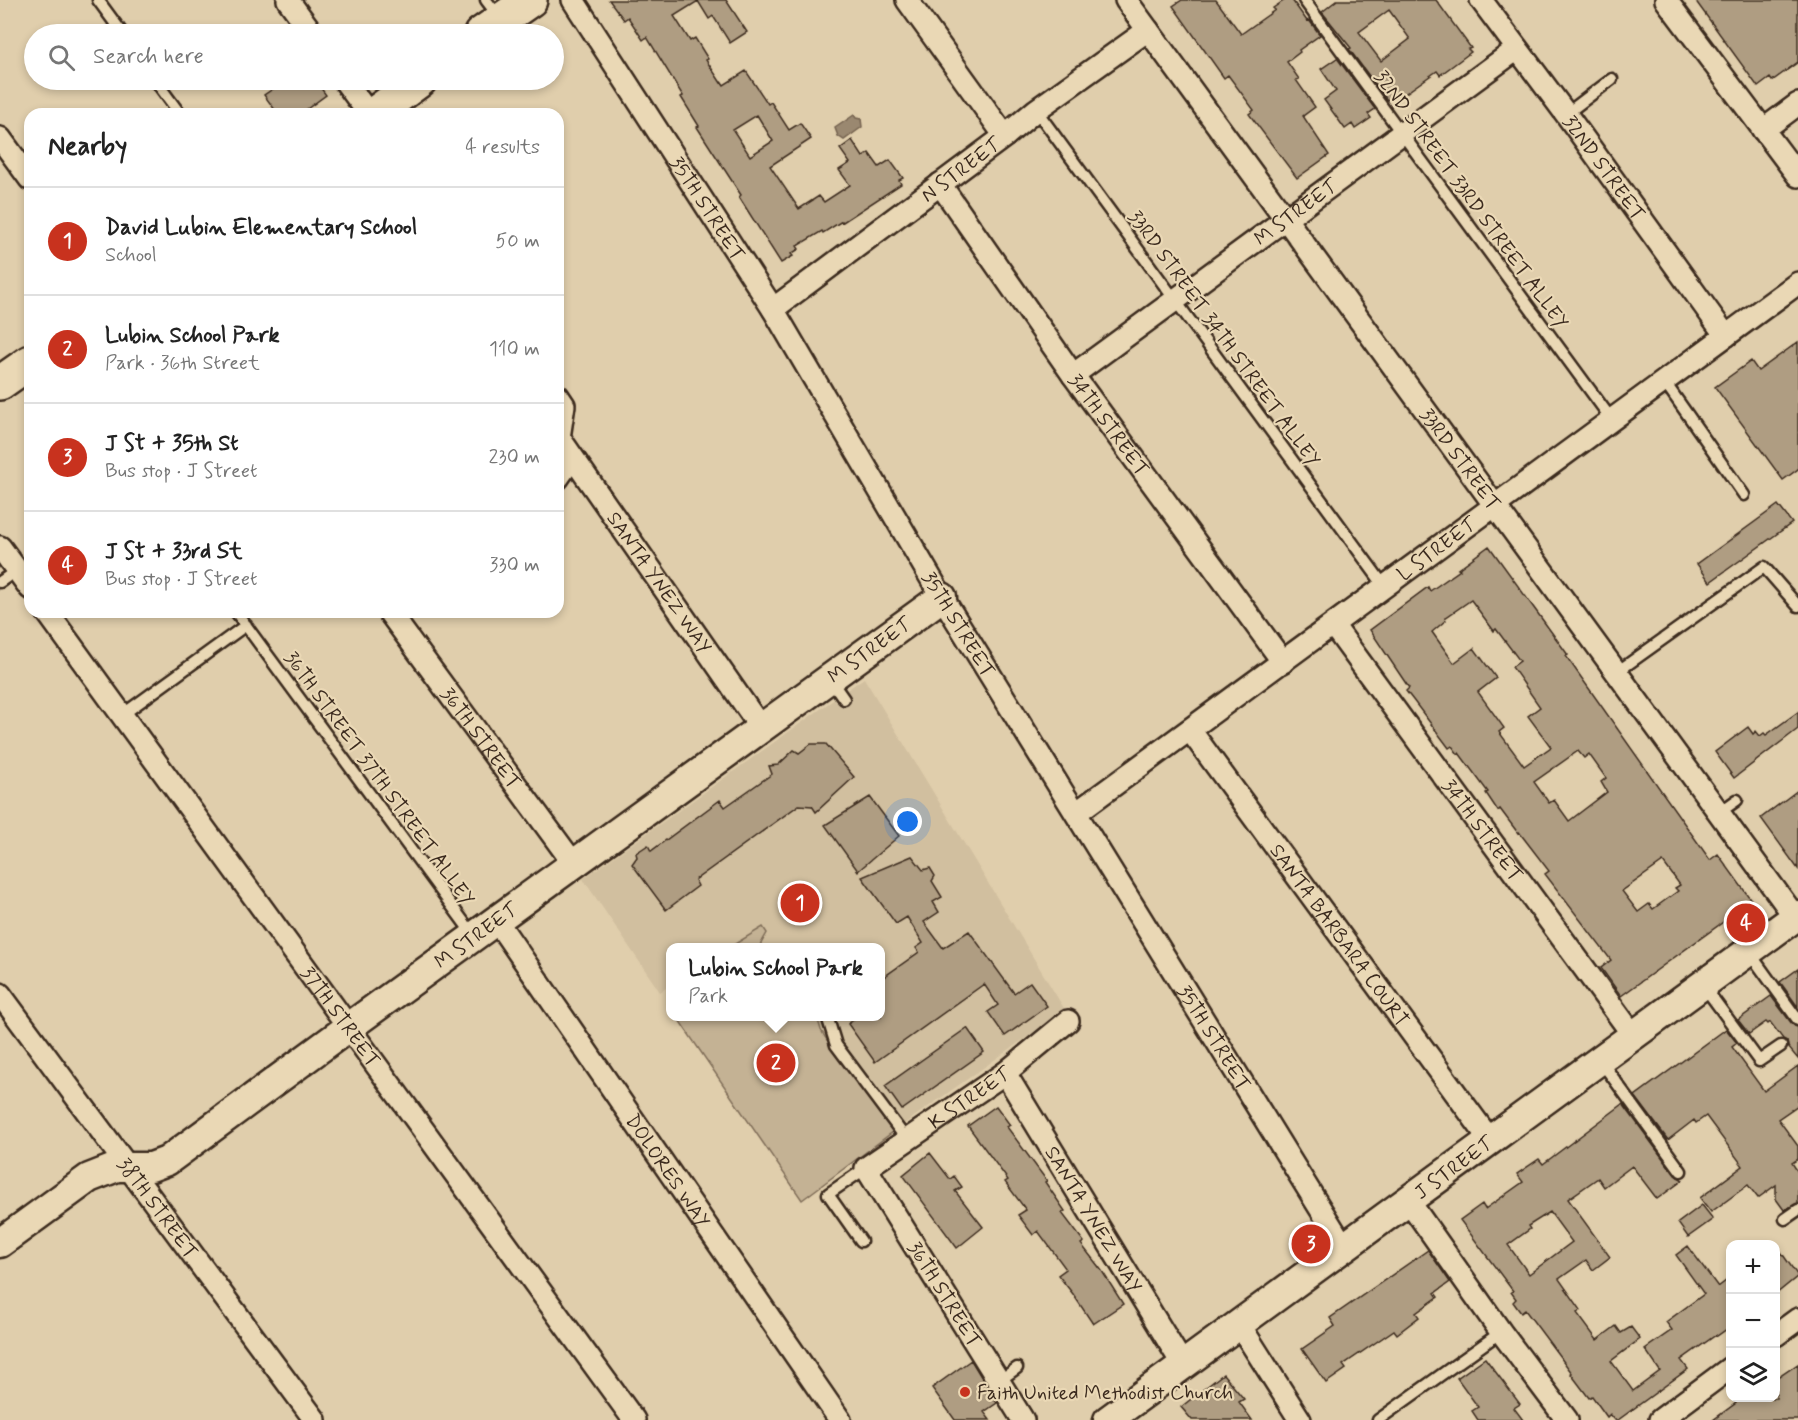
<!DOCTYPE html>
<meta charset="utf-8">
<style>
:root{--surface:#fff;--page:#f2f2f2;--text:#222;--muted:#767676;--line:#e0e0e0;--accent:#c8321e}
body{margin:0;font-family:Mynerve,sans-serif;background:var(--page);color:var(--text)}
.controls{position:absolute;right:18px;bottom:18px;display:grid;overflow:hidden;border-radius:12px;box-shadow:0 3px 9px #0003}
.controls button{width:54px;height:54px;display:grid;place-items:center;padding:0;border:0;border-bottom:2px solid var(--line);background:var(--surface);color:var(--text);font:30px sans-serif}
.you{position:absolute;left:908px;top:822px;width:21px;height:21px;margin:-15px;border:4px solid #fff;border-radius:50%;background:#1a73e8;box-shadow:0 0 0 9px #1a73e833}
.badge{display:grid;place-items:center;width:39px;height:39px;border-radius:50%;background:var(--accent);color:#fff;font-size:20px;font-weight:700}
.pin{position:absolute;translate:-50% -50%;border:3px solid #fff;box-shadow:0 2px 6px #0006}
.popup{position:absolute;left:666px;top:943px;width:219px;height:78px;box-sizing:border-box;display:grid;place-content:center;border-radius:12px;background:var(--surface);filter:drop-shadow(0 2px 4px #0005);font-size:20px;white-space:nowrap;color:var(--muted)}
.popup b{font-size:22px;color:var(--text)}
.popup::after{content:'';position:absolute;left:50%;top:100%;margin-left:-12px;border:12px solid transparent;border-top-color:var(--surface)}
.list{margin:0;padding:0;list-style:none}
h2{display:flex;justify-content:space-between;align-items:center;height:78px;margin:0;padding:0 24px;font-size:26px}
h2 small{font-size:20px;font-weight:400;color:var(--muted)}
.list li{display:grid;grid-template-columns:39px 1fr auto;gap:18px;align-items:center;box-sizing:border-box;height:108px;padding:0 24px;border-top:2px solid var(--line)}
.list b{display:block;font-size:22px;white-space:nowrap}
.list p{margin:0;font-size:20px;white-space:nowrap;color:var(--muted)}
.list em{font-size:20px;font-style:normal;color:var(--muted)}
.icon{flex:none;width:33px;height:33px;fill:none;stroke:currentColor;stroke-width:2;stroke-linecap:round;stroke-linejoin:round}
.map{position:relative;flex:none;width:1798px;height:1420px;overflow:hidden}
.search{position:absolute;background:var(--surface);box-shadow:0 3px 9px #0003;left:24px;top:24px;width:540px;height:66px;display:flex;align-items:center;gap:15px;box-sizing:border-box;padding:0 21px;border-radius:33px;color:var(--muted);font-size:22px}
.panel{position:absolute;background:var(--surface);box-shadow:0 3px 9px #0003;left:24px;top:108px;width:540px;height:510px;border-radius:18px}
.map>svg:first-child{display:block}
.built{fill:#d1bf9f}
.green{fill:#c4b294;stroke:#806e59;stroke-width:1.5}
.water{fill:#9a8870;stroke:#74624f;stroke-width:1.5}
.building{fill:#af9d82;stroke:#3b2a1e;stroke-width:1.5;fill-rule:evenodd}
.lines{fill:none;stroke-linecap:round;stroke-linejoin:round}
.lane-casing{stroke:#3b2a1e;stroke-width:15}
.street-casing{stroke:#3b2a1e;stroke-width:26}
.secondary-casing{stroke:#3b2a1e;stroke-width:33}
.primary-casing{stroke:#3b2a1e;stroke-width:38}
.lane{stroke:#ead8b5;stroke-width:10}
.street{stroke:#ead8b5;stroke-width:21}
.secondary{stroke:#ead8b5;stroke-width:28}
.primary{stroke:#ead8b5;stroke-width:33}
.poi-dot{fill:#c8321e;stroke:#ead8b5;stroke-width:2}
.labels{text-anchor:middle;stroke-width:4.5;stroke-linejoin:round;paint-order:stroke}
.street-label{font-size:20px;fill:#3b2a1e;stroke:#ead8b5}
.poi-label{font-size:20px;fill:#3b2a1e;stroke:#ead8b5;text-anchor:start}
</style>
<div class="map">
<svg width="1798" height="1420" viewBox="0 0 1798 1420">
<rect width="100%" height="100%" fill="#e0ceac"/>
<filter id="ink" filterUnits="userSpaceOnUse"><feTurbulence type="fractalNoise" baseFrequency=".0167" numOctaves="2"/><feDisplacementMap in="SourceGraphic" scale="12" xChannelSelector="R" yChannelSelector="G"/><feConvolveMatrix kernelMatrix="1 2 1 2 8 2 1 2 1" color-interpolation-filters="sRGB"/></filter>
<g filter="url(#ink)">
<path class="built" d="M 864,678 L 1065,1010 L 894,1131 L 825,1037 L 821,1030 L 817,1017 L 881,1016 L 881,948 L 759,947 L 767,933 L 763,927 L 730,947 L 671,948 L 671,985 L 660,992 L 583,879 Z"/>
<path class="green" d="M 763,927 L 767,933 L 759,947 L 730,947 Z
M 677,1017 L 817,1017 L 821,1030 L 825,1037 L 894,1131 L 802,1200 Z"/>
<path class="water" d="M 854,115 L 856,118 L 861,119 L 862,127 L 844,140 L 838,136 L 835,128 Z"/>
<path class="building" d="M 609,0 L 726,0 L 747,32 L 730,43 L 713,16 L 709,19 L 698,1 L 674,16 L 690,41 L 695,38 L 708,59 L 706,60 L 721,83 L 722,82 L 724,85 L 746,71 L 768,104 L 771,102 L 789,130 L 800,123 L 811,139 L 770,166 L 799,209 L 819,196 L 824,202 L 850,185 L 839,170 L 850,163 L 840,149 L 852,140 L 863,157 L 869,153 L 879,167 L 890,160 L 903,178 L 899,180 L 901,184 L 843,222 L 842,221 L 823,233 L 822,231 L 797,246 L 799,249 L 791,254 L 793,256 L 781,263 L 739,197 L 741,195 L 697,127 L 699,126 L 681,97 L 683,96 L 647,37 L 643,40 L 628,17 L 624,20 ZM 757,115 L 773,141 L 750,156 L 733,130 Z
M 1182,0 L 1216,0 L 1241,34 L 1275,10 L 1273,8 L 1285,0 L 1292,0 L 1307,21 L 1309,20 L 1320,35 L 1299,50 L 1300,52 L 1287,62 L 1299,79 L 1296,80 L 1315,107 L 1303,116 L 1329,155 L 1297,178 L 1249,114 L 1254,110 L 1228,75 L 1224,78 L 1173,6 Z
M 1337,0 L 1436,0 L 1471,48 L 1468,49 L 1471,52 L 1440,75 L 1437,71 L 1396,100 L 1393,96 L 1387,100 L 1349,49 L 1351,48 L 1322,12 ZM 1389,10 L 1410,39 L 1381,61 L 1359,32 Z
M 1695,0 L 1798,0 L 1798,62 L 1772,81 L 1770,78 L 1758,87 Z
M 1337,58 L 1375,109 L 1368,114 L 1371,118 L 1355,129 L 1352,124 L 1345,129 L 1324,100 L 1336,91 L 1321,69 Z
M 286,80 L 315,80 L 326,95 L 300,114 L 278,114 L 264,95 Z
M 1798,342 L 1798,469 L 1783,480 L 1715,387 L 1751,361 L 1758,371 Z
M 1778,505 L 1792,523 L 1710,582 L 1697,564 Z
M 1489,546 L 1568,655 L 1566,656 L 1710,860 L 1718,854 L 1752,901 L 1621,996 L 1601,968 L 1611,960 L 1545,874 L 1549,871 L 1519,832 L 1518,833 L 1500,809 L 1498,811 L 1486,793 L 1488,792 L 1459,753 L 1458,754 L 1452,746 L 1449,748 L 1413,700 L 1406,691 L 1409,688 L 1370,630 L 1428,587 L 1430,591 L 1460,570 L 1458,569 ZM 1471,600 L 1494,631 L 1496,629 L 1520,661 L 1512,667 L 1540,707 L 1528,716 L 1551,747 L 1524,766 L 1499,732 L 1504,728 L 1478,692 L 1496,678 L 1474,648 L 1454,663 L 1432,632 L 1446,620 L 1445,618 ZM 1578,751 L 1584,758 L 1589,754 L 1606,778 L 1601,782 L 1607,792 L 1569,821 L 1554,800 L 1549,803 L 1534,782 ZM 1663,862 L 1680,885 L 1675,888 L 1678,891 L 1653,909 L 1649,904 L 1638,912 L 1622,891 Z
M 1798,712 L 1798,729 L 1734,778 L 1715,752 L 1748,727 L 1753,734 L 1756,731 L 1760,736 L 1764,733 L 1766,735 Z
M 811,744 L 826,744 L 854,777 L 816,812 L 812,806 L 799,805 L 695,880 L 698,886 L 666,910 L 632,864 L 637,857 L 636,853 L 648,845 L 651,851 L 720,800 L 725,807 L 772,774 L 769,766 L 778,765 L 794,750 L 799,753 Z
M 1798,790 L 1798,869 L 1761,818 Z
M 870,797 L 899,836 L 858,871 L 825,825 Z
M 912,856 L 923,870 L 930,868 L 935,876 L 932,881 L 942,897 L 933,902 L 939,912 L 924,922 L 943,948 L 969,931 L 1014,993 L 1030,982 L 1047,1006 L 1005,1036 L 988,1012 L 998,1005 L 984,984 L 875,1062 L 848,1024 L 858,1017 L 881,1017 L 881,979 L 919,952 L 916,948 L 923,943 L 907,917 L 896,924 L 862,877 Z
M 1798,969 L 1798,1007 L 1780,982 Z
M 1771,996 L 1792,1024 L 1798,1027 L 1798,1059 L 1788,1047 L 1787,1041 L 1783,1039 L 1770,1022 L 1768,1024 L 1766,1022 L 1749,1034 L 1738,1020 Z
M 967,1028 L 984,1052 L 902,1110 L 885,1086 Z
M 1726,1029 L 1737,1043 L 1732,1047 L 1764,1091 L 1798,1066 L 1798,1105 L 1778,1119 L 1798,1146 L 1798,1159 L 1792,1163 L 1798,1172 L 1798,1203 L 1784,1210 L 1776,1199 L 1776,1185 L 1758,1198 L 1748,1185 L 1711,1212 L 1700,1198 L 1743,1166 L 1706,1116 L 1696,1123 L 1694,1120 L 1668,1140 L 1635,1096 Z
M 1623,1104 L 1675,1175 L 1683,1180 L 1657,1199 L 1632,1166 L 1604,1187 L 1598,1178 L 1568,1199 L 1610,1257 L 1593,1270 L 1586,1260 L 1559,1279 L 1581,1310 L 1577,1313 L 1597,1340 L 1616,1326 L 1621,1333 L 1631,1327 L 1640,1339 L 1611,1361 L 1633,1391 L 1660,1371 L 1645,1349 L 1672,1330 L 1666,1322 L 1704,1294 L 1676,1255 L 1688,1246 L 1718,1287 L 1731,1277 L 1731,1326 L 1717,1336 L 1716,1335 L 1681,1360 L 1688,1369 L 1618,1420 L 1615,1420 L 1610,1414 L 1607,1417 L 1592,1396 L 1589,1398 L 1571,1374 L 1572,1373 L 1525,1310 L 1521,1313 L 1513,1302 L 1516,1299 L 1511,1292 L 1513,1291 L 1460,1220 L 1482,1204 L 1485,1209 L 1523,1182 L 1517,1174 L 1539,1159 L 1543,1164 ZM 1550,1212 L 1572,1242 L 1529,1274 L 1508,1245 L 1530,1229 L 1528,1226 Z
M 996,1106 L 1010,1125 L 1007,1127 L 1047,1181 L 1045,1182 L 1065,1211 L 1062,1213 L 1084,1242 L 1081,1244 L 1102,1271 L 1123,1304 L 1093,1324 L 1073,1294 L 1058,1275 L 1066,1269 L 1038,1231 L 1033,1235 L 1018,1215 L 1026,1210 L 1005,1182 L 1008,1180 L 968,1126 Z
M 930,1153 L 950,1179 L 954,1176 L 962,1187 L 955,1191 L 983,1227 L 957,1248 L 903,1175 Z
M 1702,1205 L 1713,1219 L 1688,1237 L 1678,1223 Z
M 1776,1245 L 1798,1276 L 1776,1294 Z
M 1428,1250 L 1450,1282 L 1435,1293 L 1438,1297 L 1416,1313 L 1419,1317 L 1397,1334 L 1394,1330 L 1343,1365 L 1346,1369 L 1326,1383 L 1302,1349 L 1335,1326 L 1330,1318 Z
M 1485,1358 L 1520,1404 L 1514,1408 L 1523,1420 L 1478,1420 L 1472,1411 L 1478,1407 L 1457,1378 Z
M 971,1360 L 997,1403 L 984,1412 L 990,1420 L 955,1420 L 932,1388 Z
M 1798,1364 L 1798,1420 L 1713,1420 L 1736,1403 L 1732,1398 L 1776,1398 L 1776,1379 Z
M 1223,1374 L 1244,1399 L 1239,1402 L 1252,1420 L 1192,1420 L 1181,1407 Z"/>
<g class="lines">
<defs>
<path id="lane" d="M 98,0 L 123,34
M 486,0 L 499,17
M 1304,0 L 1612,420
M 292,32 L 304,23
M 155,80 L 180,114
M 1036,110 L 1385,587
M 1566,114 L 1612,79
M 1664,381 L 1744,495
M 0,582 L 17,570
M 236,612 L 474,936
M 1617,672 L 1764,567 L 1798,606
M 830,679 L 844,699
M 122,715 L 246,625
M 1720,812 L 1737,800
M 1749,952 L 1798,1020
M 1703,985 L 1759,1061 L 1781,1046
M 827,1016 L 836,1045 L 907,1140
M 1600,1060 L 1681,1171
M 1785,1219 L 1798,1210
M 861,1241 L 828,1194 L 866,1168
M 999,1381 L 1017,1368
M 1378,1420 L 1501,1332"/>
<g id="street">
<path d="M 288,0 L 313,34"/>
<path id="s1" d="M 573,0 L 773,309 L 942,597 L 1344,1247"/>
<path d="M 907,0 L 1005,136"/>
<path id="s2" d="M 1126,0 L 1795,917"/>
<path id="s3" d="M 1481,0 L 1566,114 L 1726,336"/>
<path d="M 1666,0 L 1798,176"/>
<path d="M 344,80 L 369,114"/>
<path d="M 1763,130 L 1798,104"/>
<path d="M 0,138 L 30,179"/>
<path id="s4" d="M 940,184 L 1073,375 L 1283,662"/>
<path id="s5" d="M 773,309 L 1005,136 L 1036,110 L 1148,30"/>
<path id="s6" d="M 1073,375 L 1517,49"/>
<path d="M 558,396 L 564,405 L 559,438"/>
<path id="s7" d="M 558,436 L 761,728"/>
<path d="M 558,478 L 572,458"/>
<path d="M 0,547 L 30,588"/>
<path id="s8" d="M 47,612 L 634,1420"/>
<path id="s9" d="M 389,612 L 574,864"/>
<path id="s10" d="M 1333,625 L 1633,1035"/>
<path id="s11" d="M 1190,730 L 1490,1140"/>
<path id="s12" d="M 1076,813 L 1798,283"/>
<path id="s13" d="M 496,920 L 840,1420"/>
<path id="s14" d="M 0,994 L 315,1420"/>
<path id="s15" d="M 1005,1073 L 1183,1365"/>
<path d="M 1408,1200 L 1501,1332 L 1567,1420"/>
<path d="M 1239,1324 L 1300,1420"/>
<path d="M 1776,1335 L 1798,1319"/>
<path id="s16" d="M 1023,1420 L 866,1168 L 1005,1073 L 1068,1021"/>
<path d="M 1660,1420 L 1730,1368"/>
</g>
<g id="secondary">
<path id="s17" d="M 0,1243 L 89,1178 L 117,1167 L 151,1167 L 167,1161 L 349,1027 L 942,597"/>
<path id="s18" d="M 1108,1420 L 1798,915"/>
</g>
<path id="primary" d="M 481,34 L 530,0
M 374,114 L 420,80
M 0,383 L 30,362"/>
</defs>
<use href="#lane" class="lane-casing"/>
<use href="#street" class="street-casing"/>
<use href="#secondary" class="secondary-casing"/>
<use href="#primary" class="primary-casing"/>
<use href="#lane" class="lane"/>
<use href="#street" class="street"/>
<use href="#secondary" class="secondary"/>
<use href="#primary" class="primary"/>
</g>
</g>
<circle class="poi-dot" cx="965" cy="1392" r="6"/>
<g class="labels">
<g class="street-label">
<text dy="7" stroke="none"><textPath href="#s3" startOffset="208">32ND STREET</textPath></text>
<text dy="7" stroke="none"><textPath href="#s5" startOffset="234">N STREET</textPath></text>
<text transform="translate(1472 199) rotate(54)" y="7">32ND STREET 33RD STREET ALLEY</text>
<text dy="7" stroke="none"><textPath href="#s1" startOffset="248">35TH STREET</textPath></text>
<text dy="7" stroke="none"><textPath href="#s6" startOffset="276">M STREET</textPath></text>
<text transform="translate(1225 338) rotate(54)" y="7">33RD STREET 34TH STREET ALLEY</text>
<text dy="7" stroke="none"><textPath href="#s4" startOffset="294">34TH STREET</textPath></text>
<text dy="7" stroke="none"><textPath href="#s2" startOffset="568">33RD STREET</textPath></text>
<text dy="7" stroke="none"><textPath href="#s12" startOffset="447">L STREET</textPath></text>
<text dy="7" stroke="none"><textPath href="#s7" startOffset="178">SANTA YNEZ WAY</textPath></text>
<text dy="7" stroke="none"><textPath href="#s1" startOffset="734">35TH STREET</textPath></text>
<text dy="7" stroke="none"><textPath href="#s17" startOffset="1060">M STREET</textPath></text>
<text dy="7" stroke="none"><textPath href="#s9" startOffset="156">36TH STREET</textPath></text>
<text transform="translate(380 778) rotate(54)" y="7">36TH STREET 37TH STREET ALLEY</text>
<text dy="7" stroke="none"><textPath href="#s10" startOffset="254">34TH STREET</textPath></text>
<text dy="7" stroke="none"><textPath href="#s17" startOffset="574">M STREET</textPath></text>
<text dy="7" stroke="none"><textPath href="#s11" startOffset="254">SANTA BARBARA COURT</textPath></text>
<text dy="7" stroke="none"><textPath href="#s8" startOffset="500">37TH STREET</textPath></text>
<text dy="7" stroke="none"><textPath href="#s1" startOffset="1220">35TH STREET</textPath></text>
<text dy="7" stroke="none"><textPath href="#s16" startOffset="422">K STREET</textPath></text>
<text dy="7" stroke="none"><textPath href="#s18" startOffset="428">J STREET</textPath></text>
<text dy="7" stroke="none"><textPath href="#s13" startOffset="304">DOLORES WAY</textPath></text>
<text dy="7" stroke="none"><textPath href="#s14" startOffset="266">38TH STREET</textPath></text>
<text dy="7" stroke="none"><textPath href="#s15" startOffset="171">SANTA YNEZ WAY</textPath></text>
<text transform="translate(945 1294) rotate(58)" y="7">36TH STREET</text>
</g>
<g class="poi-label">
<text x="977" y="1399">Faith United Methodist Church</text>
</g>
</g>
</svg>
<div class="controls">
<button>+</button>
<button>−</button>
<button><svg class="icon" aria-label="layers" viewBox="0 0 24 24"><path d="M12 4l9 5-9 5-9-5zM3 14l9 5 9-5"/></svg></button>
</div>
<div class="you"></div>
<div class="pin badge" style="left:800px;top:903px">1</div>
<div class="pin badge" style="left:776px;top:1063px">2</div>
<div class="popup"><b>Lubin School Park</b>Park</div>
<div class="pin badge" style="left:1311px;top:1244px">3</div>
<div class="pin badge" style="left:1746px;top:923px">4</div>
<div class="search"><svg class="icon" aria-label="search" viewBox="0 0 24 24"><circle cx="10" cy="10" r="6"/><path d="M15 15l6 6"/></svg>Search here</div>
<section class="panel">
<h2>Nearby<small>4 results</small></h2>
<ul class="list">
<li><span class="badge">1</span><div><b>David Lubin Elementary School</b><p>School</p></div><em>50 m</em></li>
<li><span class="badge">2</span><div><b>Lubin School Park</b><p>Park · 36th Street</p></div><em>110 m</em></li>
<li><span class="badge">3</span><div><b>J St + 35th St</b><p>Bus stop · J Street</p></div><em>230 m</em></li>
<li><span class="badge">4</span><div><b>J St + 33rd St</b><p>Bus stop · J Street</p></div><em>330 m</em></li>
</ul>
</section>
</div>
